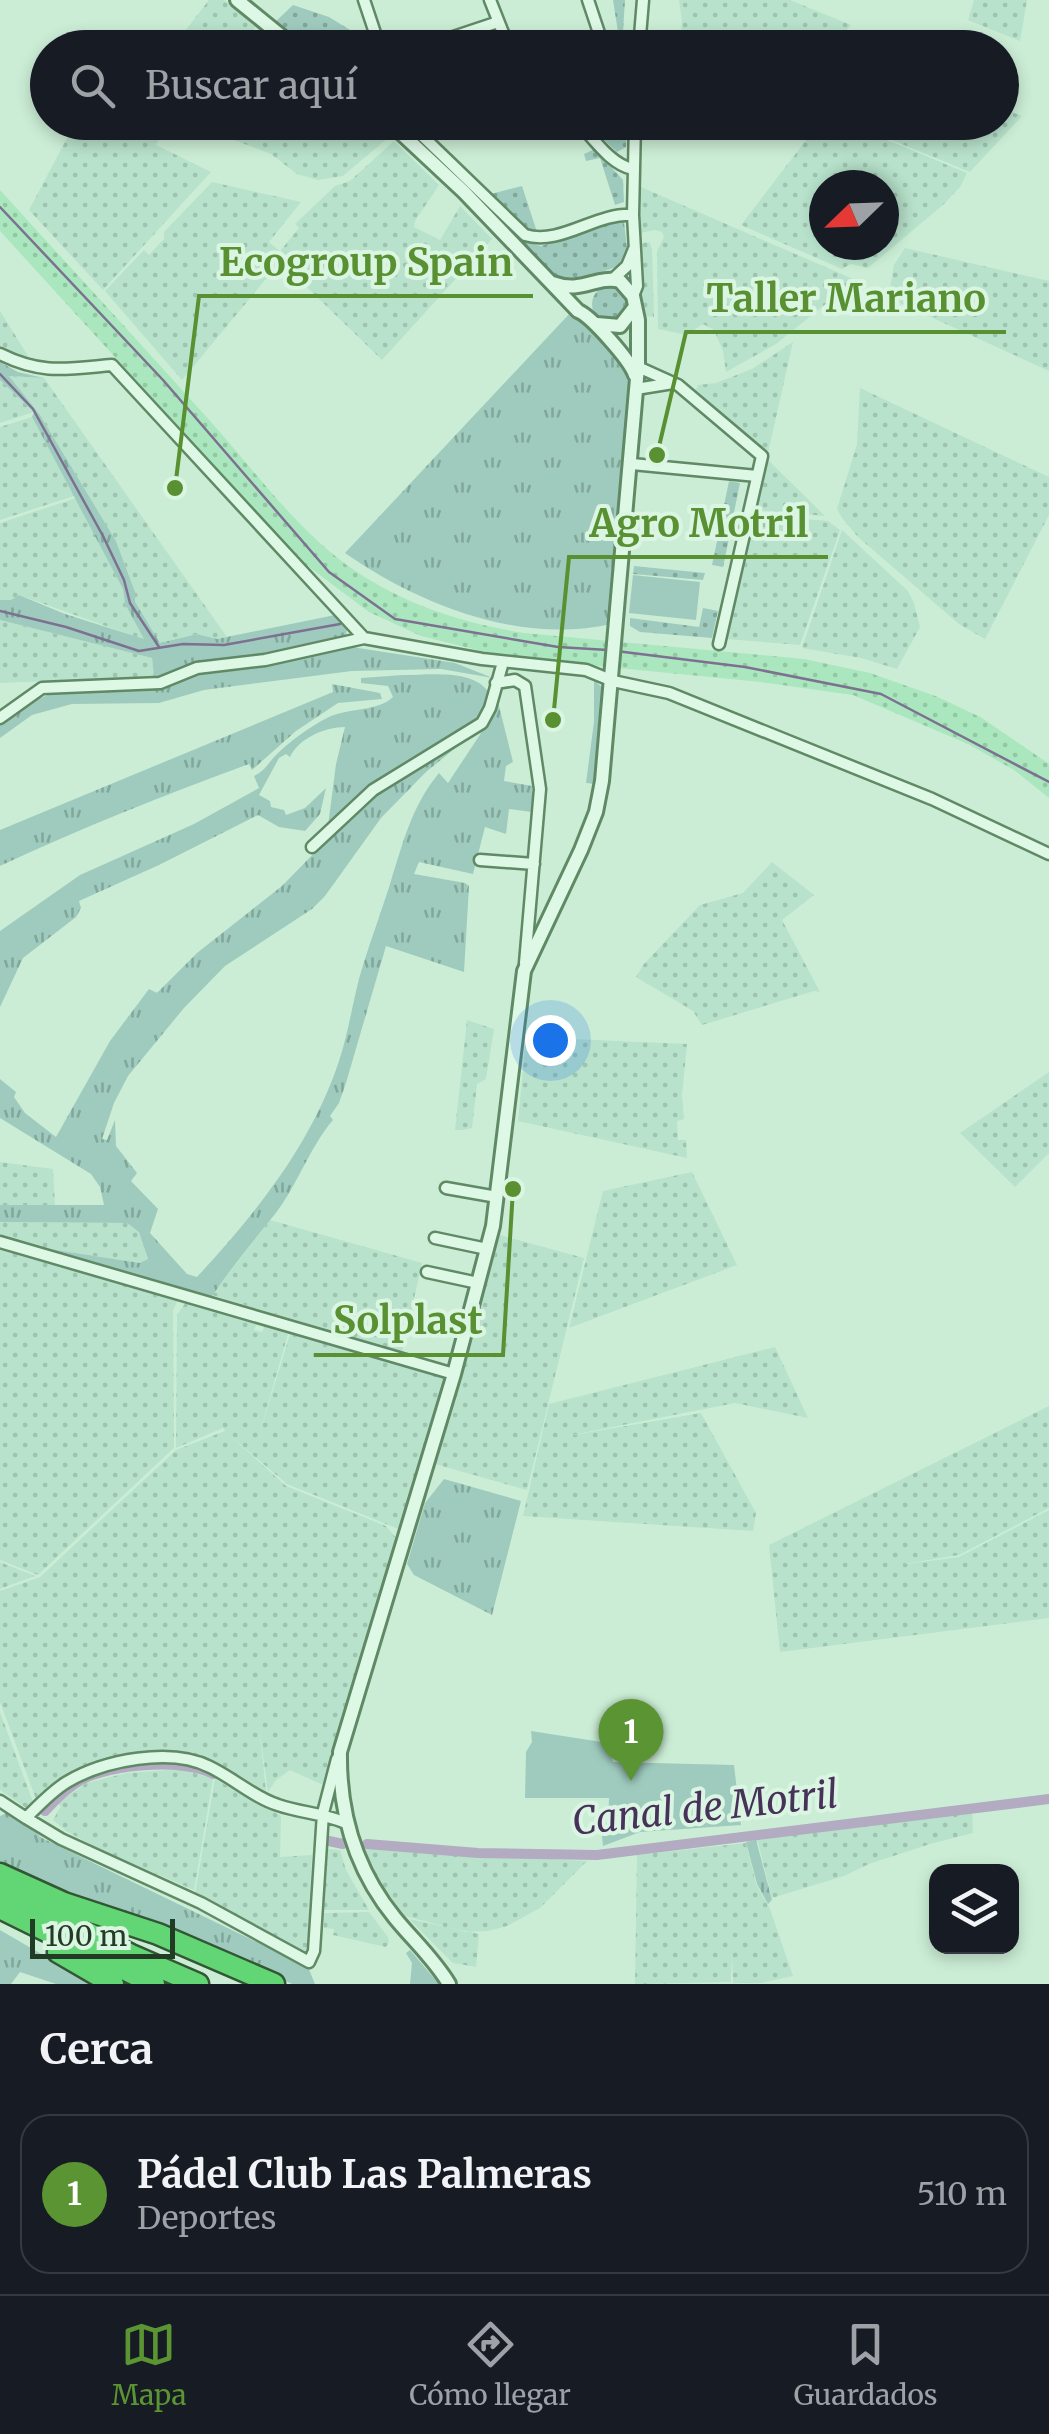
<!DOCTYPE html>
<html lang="es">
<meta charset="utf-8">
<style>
:root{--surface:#171b24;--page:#242831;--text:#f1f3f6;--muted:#9ea1a6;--line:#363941;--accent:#5b9533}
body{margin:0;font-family:Merriweather,serif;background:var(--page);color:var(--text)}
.controls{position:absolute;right:30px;bottom:30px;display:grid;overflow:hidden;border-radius:20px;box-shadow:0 5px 15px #0003}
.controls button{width:90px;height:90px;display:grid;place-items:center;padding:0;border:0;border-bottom:2px solid var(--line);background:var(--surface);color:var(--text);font:50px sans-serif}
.compass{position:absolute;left:809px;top:170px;width:90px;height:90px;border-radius:50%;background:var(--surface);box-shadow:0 5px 15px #0003;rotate:247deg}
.scale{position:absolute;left:30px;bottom:25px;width:145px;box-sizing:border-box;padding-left:10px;border:5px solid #223b24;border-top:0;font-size:28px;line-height:35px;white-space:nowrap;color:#223b24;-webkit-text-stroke:8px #daf5e2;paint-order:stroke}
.you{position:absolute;left:550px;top:1040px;width:35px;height:35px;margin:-25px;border:8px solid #fff;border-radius:50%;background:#1a73e8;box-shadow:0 0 0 15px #1a73e833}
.badge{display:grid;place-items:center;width:65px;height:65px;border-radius:50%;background:var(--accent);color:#fff;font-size:32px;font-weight:700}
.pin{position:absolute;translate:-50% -82px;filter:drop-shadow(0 2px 5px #0008)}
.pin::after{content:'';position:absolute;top:52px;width:35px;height:30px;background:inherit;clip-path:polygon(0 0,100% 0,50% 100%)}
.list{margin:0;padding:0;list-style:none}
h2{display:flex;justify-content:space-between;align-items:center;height:130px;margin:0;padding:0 40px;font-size:42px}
h2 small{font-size:32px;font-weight:400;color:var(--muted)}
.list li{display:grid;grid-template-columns:65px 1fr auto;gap:30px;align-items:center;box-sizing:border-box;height:160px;margin:0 20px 20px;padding:0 20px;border:2px solid var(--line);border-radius:30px}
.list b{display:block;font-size:38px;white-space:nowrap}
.list p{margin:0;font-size:32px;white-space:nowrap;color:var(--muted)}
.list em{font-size:32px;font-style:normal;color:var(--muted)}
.icon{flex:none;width:55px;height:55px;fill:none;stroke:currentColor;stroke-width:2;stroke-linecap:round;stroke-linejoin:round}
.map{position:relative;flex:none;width:1049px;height:1984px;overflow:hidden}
.search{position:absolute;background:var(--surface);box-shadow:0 5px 15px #0003;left:30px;right:30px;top:30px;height:110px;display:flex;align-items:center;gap:25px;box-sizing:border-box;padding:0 35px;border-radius:55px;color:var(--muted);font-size:38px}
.sheet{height:310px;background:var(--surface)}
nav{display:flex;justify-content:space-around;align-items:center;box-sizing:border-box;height:140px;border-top:2px solid var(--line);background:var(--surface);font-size:28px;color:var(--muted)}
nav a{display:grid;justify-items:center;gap:5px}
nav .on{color:var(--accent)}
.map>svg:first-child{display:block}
.farmland{fill:url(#farmland-dots);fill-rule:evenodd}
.grass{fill:url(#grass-tufts)}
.sand{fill:url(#sand-dots)}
.park{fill:url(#park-dots)}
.pitch{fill:#9fcbbe}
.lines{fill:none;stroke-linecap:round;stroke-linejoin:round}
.stream{stroke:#7c7190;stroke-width:2.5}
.canal{stroke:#b2abc2;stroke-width:10}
.minor-casing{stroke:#608965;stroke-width:15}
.tertiary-casing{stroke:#608965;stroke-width:18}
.motorway-casing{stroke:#335735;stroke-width:25}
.minor{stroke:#def8e6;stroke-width:10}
.tertiary{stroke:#def8e6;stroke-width:12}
.motorway{stroke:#62d674;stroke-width:20}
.labels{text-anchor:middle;stroke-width:8;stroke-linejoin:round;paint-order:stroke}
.water-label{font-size:38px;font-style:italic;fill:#473259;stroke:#daf5e2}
.leader{fill:none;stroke:#589032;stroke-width:4}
.callout-dot{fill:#589032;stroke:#daf5e2;stroke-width:4}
.callout-label{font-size:38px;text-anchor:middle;font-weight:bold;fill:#589032;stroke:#daf5e2;stroke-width:8;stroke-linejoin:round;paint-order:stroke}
</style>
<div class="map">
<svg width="1049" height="1984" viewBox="0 0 1049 1984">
<defs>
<pattern id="farmland-dots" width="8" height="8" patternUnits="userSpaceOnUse" patternTransform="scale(2.5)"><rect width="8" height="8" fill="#b8e2cb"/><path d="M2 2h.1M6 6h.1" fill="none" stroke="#9ec3ae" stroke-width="1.8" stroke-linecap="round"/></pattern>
<pattern id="grass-tufts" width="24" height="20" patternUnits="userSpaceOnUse" patternTransform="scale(2.5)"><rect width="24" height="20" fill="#9fcbbe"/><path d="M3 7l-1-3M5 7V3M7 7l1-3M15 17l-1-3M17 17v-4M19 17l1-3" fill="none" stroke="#81a69a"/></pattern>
<pattern id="sand-dots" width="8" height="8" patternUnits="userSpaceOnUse" patternTransform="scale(2.5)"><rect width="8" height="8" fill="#aae7be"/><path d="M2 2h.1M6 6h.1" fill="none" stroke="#92c7a3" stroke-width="1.8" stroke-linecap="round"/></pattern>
<pattern id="park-dots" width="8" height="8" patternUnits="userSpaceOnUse" patternTransform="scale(2.5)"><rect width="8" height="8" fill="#9fcbbe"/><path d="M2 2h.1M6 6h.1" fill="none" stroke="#81a69a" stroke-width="1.8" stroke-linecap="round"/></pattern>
</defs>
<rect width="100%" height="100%" fill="#cbedd5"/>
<path class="farmland" d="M 209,0 L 224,0 L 256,25 L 244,47 L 199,47 L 181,36 Z
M 679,0 L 790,0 L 851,25 L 833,46 L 839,41 L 856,47 L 683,47 L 680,46 L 682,21 Z
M 974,0 L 1027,0 L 1020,41 L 968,20 Z
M 1002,108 L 1022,116 L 970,172 L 850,123 L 1002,122 Z
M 820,122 L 846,123 L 967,173 L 960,187 L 944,204 L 868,268 L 851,264 L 842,269 L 741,225 ZM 884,185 L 884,245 L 824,245 L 824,185 Z
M 75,123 L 167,123 L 156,145 L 211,172 L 103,290 L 29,210 Z
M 205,123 L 372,123 L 389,137 L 343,176 L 318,180 L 297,174 L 271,154 L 234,140 Z
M 394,141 L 439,185 L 415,221 L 414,227 L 440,240 L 460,206 L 492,239 L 382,360 L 282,263 L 285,256 L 182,380 L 105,291 L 144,250 L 149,255 L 164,239 L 164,232 L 212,182 L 301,202 L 269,242 L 284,255 L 281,250 L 299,228 L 295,224 L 335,186 L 350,181 Z
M 641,187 L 853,279 L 848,286 L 776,344 L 726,372 L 723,351 L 714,330 L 703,324 L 687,335 L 658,329 L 657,251 L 664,237 L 662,232 L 655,230 L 640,233 Z
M 645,242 L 650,243 L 652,249 L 654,317 L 641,316 L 640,245 Z
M 905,248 L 1049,281 L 1049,371 L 900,303 L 900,296 L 890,288 L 894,265 Z
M 0,311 L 30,359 L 27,362 L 0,349 Z
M 793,342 L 768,453 L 696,390 L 698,385 L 716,383 L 752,369 Z
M 8,376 L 44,378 L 227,637 L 217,639 L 197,634 L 160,643 L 134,602 L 135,592 L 116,541 L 40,415 Z
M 0,380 L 1,381 L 34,412 L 0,423 Z
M 860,388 L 1049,477 L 1049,515 L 985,639 L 959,624 L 858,537 L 842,518 L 837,509 L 857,444 Z
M 32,417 L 74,496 L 0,520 L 0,427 Z
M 767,459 L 825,516 L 756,510 Z
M 76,498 L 123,589 L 125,604 L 145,640 L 19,595 L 11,600 L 0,600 L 0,523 Z
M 755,515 L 828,521 L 840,530 L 800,645 L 726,639 Z
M 842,530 L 908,591 L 914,603 L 920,627 L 897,669 L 861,658 L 802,648 Z
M 0,620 L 152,658 L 154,677 L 0,683 Z
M 772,862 L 814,895 L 782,920 L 820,992 L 814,991 L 702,1025 L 693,1011 L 636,977 L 643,965 L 700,905 L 743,893 Z
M 467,1020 L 494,1029 L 486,1079 L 477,1084 L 472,1128 L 463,1130 L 455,1130 Z
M 526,1037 L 687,1044 L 682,1095 L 684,1119 L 677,1121 L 678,1140 L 686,1140 L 687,1158 L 518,1121 Z
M 1049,1072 L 1049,1153 L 1015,1187 L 960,1133 Z
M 0,1162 L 53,1169 L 55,1205 L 0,1205 Z
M 692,1172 L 737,1265 L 569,1328 L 603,1191 Z
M 270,1220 L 422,1263 L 402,1352 L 212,1295 Z
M 0,1222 L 127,1223 L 139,1232 L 148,1260 L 140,1263 L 24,1245 L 0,1237 Z
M 500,1235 L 584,1258 L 527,1490 L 435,1464 Z
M 0,1247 L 179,1298 L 173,1310 L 174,1448 L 38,1575 L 0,1560 Z
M 186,1302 L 257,1323 L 254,1330 L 262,1332 L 265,1325 L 288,1334 L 258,1439 L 290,1334 L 447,1377 L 401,1530 L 287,1484 L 227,1433 L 286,1486 L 386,1526 L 396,1538 L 323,1785 L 290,1770 L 276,1780 L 268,1792 L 259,1725 L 266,1791 L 208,1759 L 185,1754 L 138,1756 L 90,1764 L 68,1775 L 36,1799 L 0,1702 L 0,1591 L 40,1577 L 176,1450 L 225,1431 L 223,1428 L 176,1448 L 177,1315 Z
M 775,1347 L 808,1418 L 735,1403 L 562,1437 L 701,1413 L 756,1513 L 753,1531 L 523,1516 L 549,1404 Z
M 1049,1406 L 1049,1508 L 959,1555 L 898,1565 L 959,1557 L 1049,1510 L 1049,1618 L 780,1652 L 769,1545 Z
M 0,1562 L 35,1576 L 0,1589 Z
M 0,1712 L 33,1802 L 26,1808 L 0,1790 Z
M 183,1769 L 213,1779 L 194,1890 L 103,1851 L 66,1831 L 53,1820 L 61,1806 L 57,1804 L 86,1783 L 127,1773 Z
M 215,1779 L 281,1816 L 280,1857 L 312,1855 L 307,1953 L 302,1955 L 195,1893 Z
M 972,1811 L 973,1833 L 930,1844 L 869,1864 L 844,1876 L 772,1898 L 757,1839 Z
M 746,1843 L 756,1884 L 770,1909 L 793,1976 L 761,1983 L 733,1983 L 732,1953 L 731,1982 L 635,1984 L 637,1855 Z
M 362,1848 L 587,1861 L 540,1908 L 507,1926 L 488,1931 L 466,1932 L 405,1916 L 384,1888 Z
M 325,1849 L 340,1850 L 346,1870 L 369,1910 L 324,1910 Z
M 369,1912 L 388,1937 L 389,1942 L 386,1947 L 333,1935 L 334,1929 L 324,1928 L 323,1913 Z
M 409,1919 L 479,1934 L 476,1967 L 453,1963 Z"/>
<path class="grass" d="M 572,311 L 626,363 L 630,382 L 611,624 C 520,645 418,604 345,553 Z
M 0,362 L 18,372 L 44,378 L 9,376 L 40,415 L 116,541 L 135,592 L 135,602 L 160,643 L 197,634 L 217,639 L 335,615 L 347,629 L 346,635 L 154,677 L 152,658 L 0,620 L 0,600 L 11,600 L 19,595 L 65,614 L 144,639 L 125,604 L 123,589 L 32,417 L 34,412 L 0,380 Z
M 352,647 L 455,663 L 493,678 L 441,669 L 352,671 L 204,690 L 159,703 L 72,704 L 32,715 L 0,738 L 0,724 L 14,710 L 59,690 L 189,676 Z
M 403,675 C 429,675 470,669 487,690 L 488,704 L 479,720 L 376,784 L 328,826 L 336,764 L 345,727 C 325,727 299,738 290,757 L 286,754 L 279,758 L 259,795 L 270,801 L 271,807 L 284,810 L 286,815 L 305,808 L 326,788 L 320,814 L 305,831 L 279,827 L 258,815 L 159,865 L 79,901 L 81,908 L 76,917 L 23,958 L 0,1007 L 0,931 L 80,875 L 194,824 L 259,788 L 254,776 C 265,771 268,763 276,755 C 290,741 311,726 327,718 C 349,707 378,712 393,697 L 388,686 L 361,683 L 361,678 Z
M 594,680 L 605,690 L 595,784 L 586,783 L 594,722 Z
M 332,684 L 380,693 L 382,699 L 338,703 L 296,731 L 252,770 L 249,764 C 164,795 81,828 0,866 L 0,830 L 333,692 Z
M 497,698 L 513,762 L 506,766 L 504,781 L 532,786 L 532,812 L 509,809 L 506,834 L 485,827 L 473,874 L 419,862 L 414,874 L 465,883 L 469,886 L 464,972 L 386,946 L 346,1083 L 339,1103 L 330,1116 L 333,1120 C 308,1149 296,1190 271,1219 C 250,1245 229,1271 210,1299 L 24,1245 L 140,1263 L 148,1259 L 139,1232 L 127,1223 L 0,1222 L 0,1205 L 104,1205 L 100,1187 L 91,1174 L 0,1118 L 0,1079 L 16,1092 L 14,1097 L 25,1113 L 56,1137 L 110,1041 L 149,989 L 157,993 L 197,953 L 282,886 L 365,801 L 398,777 L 469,737 L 426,772 L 381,818 L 325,896 L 312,909 L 225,966 L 184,1008 L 128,1076 L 114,1103 L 102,1139 L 107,1140 L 115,1120 L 116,1146 L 137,1173 L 131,1181 L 158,1209 L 150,1233 L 187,1274 L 197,1277 C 256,1213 311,1145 339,1061 C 348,1034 352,1006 359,979 C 368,947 380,916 390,884 C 403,843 411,807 439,773 L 448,783 L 489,721 Z
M 444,1479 L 521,1501 L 492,1615 L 414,1575 L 407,1564 L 425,1503 Z
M 11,1811 L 42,1838 L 308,1967 L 315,1984 L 292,1984 L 202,1941 L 61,1890 L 0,1863 L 0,1816 Z
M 756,1840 L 772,1900 L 768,1904 L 757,1884 L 746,1842 Z
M 0,1930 L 93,1984 L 56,1984 L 20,1972 L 11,1984 L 0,1984 Z
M 410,1950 L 439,1984 L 410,1984 L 412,1963 L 406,1953 Z"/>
<path class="sand" d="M 0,190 C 70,267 141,344 211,422 C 255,471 298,532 354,570 C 406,605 462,623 524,633 L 804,659 L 870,673 L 938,697 L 982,718 L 1049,764 L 1049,798 L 1014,770 L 968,744 L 853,695 L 761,682 L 505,657 L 421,636 L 369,612 L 301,561 L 0,231 Z"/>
<path class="park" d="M 613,0 L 625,0 L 622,47 L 612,47 L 608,35 L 614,36 L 618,32 Z
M 293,5 L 329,17 L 368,41 L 370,47 L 305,47 L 274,23 Z
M 495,28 L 502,47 L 465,47 L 462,39 Z
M 586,123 L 627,123 L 626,147 L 617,152 Z
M 595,149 L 623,180 L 624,202 L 615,205 L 600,158 L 586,161 L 584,154 Z
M 522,186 L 537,232 L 525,229 L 491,194 Z
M 619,221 L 624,222 L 627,248 L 619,266 L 596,274 L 583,283 L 556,280 L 518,239 L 541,246 Z
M592 304a18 18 0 1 1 36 0a18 18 0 1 1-36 0Z
M 729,481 L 740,483 L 731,527 L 720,525 Z
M 720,527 L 731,529 L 723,567 L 712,565 Z
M 634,566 L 705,573 L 703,580 L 633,574 Z
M 703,608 L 718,611 L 712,638 L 640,632 L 630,626 L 630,618 L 699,627 Z"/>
<path class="pitch" d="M 633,575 L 700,582 L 696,620 L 629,613 Z
M 531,1731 L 608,1743 L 613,1762 L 734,1765 L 741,1825 L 640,1832 L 603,1846 L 601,1826 L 608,1821 L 609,1798 L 525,1798 L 526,1752 L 532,1742 Z"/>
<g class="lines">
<path class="stream" d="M 0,207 L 163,380 L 329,572 L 395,619 L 558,647 L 608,650
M 0,374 L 33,409 L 103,536 L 124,580 L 130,603 L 159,647
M 0,611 L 66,627 L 139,651 L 183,644 L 224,645 L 340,624
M 616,651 L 745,667 L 881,694 L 1049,782"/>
<path class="canal" d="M 45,1811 C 56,1799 67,1788 81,1780 C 110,1764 185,1758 213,1774
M 329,1841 L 343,1844
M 367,1844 L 478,1853 L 597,1855 L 1049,1799"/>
<defs>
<path id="minor" d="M 364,0 L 380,48
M 490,0 L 509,48
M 588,0 L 604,48
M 420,48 L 498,22
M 639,48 L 643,0
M 408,122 L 525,235 C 561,246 596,212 633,215
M 578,122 C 593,138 611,165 633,169
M 613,279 L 627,266 L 634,249
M 633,296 L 637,286 L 633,215 L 635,122
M 0,354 C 42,375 67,369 112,365 L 364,638
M 638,367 L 678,385 L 762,456 L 719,644
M 636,389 L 673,383
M 632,464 L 757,476
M 496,683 L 515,680 L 525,686 L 540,789 L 525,963
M 0,718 L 42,688 L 160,683 L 197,668 L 265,660 L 364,638 L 482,659 L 586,670 L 613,681 L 669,693 L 932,799 L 1049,854
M 312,847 L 373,790 L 482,723 L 490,708 L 503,662
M 480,860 L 534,864
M 446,1188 L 497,1197
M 435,1238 L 487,1249
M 0,1242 L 454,1374
M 427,1272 L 478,1283
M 0,1801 L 26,1818 C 39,1805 52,1791 67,1782 C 104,1760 171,1747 210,1767 C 233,1778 255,1798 278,1805 C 301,1813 323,1813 346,1823
M 26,1818 L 61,1839 L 201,1903 L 309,1962 L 314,1951 L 323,1813 L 337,1759"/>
<path id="tertiary" d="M 237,0 L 296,48
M 389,122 L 464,192 L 578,311 C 591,316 630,360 635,375
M 597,324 L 620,326 L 634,308
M 449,1984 C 434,1959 413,1940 395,1918 C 355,1869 339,1813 340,1752 L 454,1374 L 493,1226 L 524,971 L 581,850 L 596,812 L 602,781 L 638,367 L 638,320 L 633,296 L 620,281 C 596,275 582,294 553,283"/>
<path id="motorway" d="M 0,1874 L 64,1903 L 158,1934 L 274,1984
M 2,1889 L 131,1955 L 198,1984
M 0,1908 L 154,1984
M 58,1952 L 113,1984"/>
</defs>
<use href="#minor" class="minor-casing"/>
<use href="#tertiary" class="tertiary-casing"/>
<use href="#motorway" class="motorway-casing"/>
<use href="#minor" class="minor"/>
<use href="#tertiary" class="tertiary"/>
<use href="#motorway" class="motorway"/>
</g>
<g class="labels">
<g class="water-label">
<text transform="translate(705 1808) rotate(-6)" y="13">Canal de Motril</text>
</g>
</g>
<path class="leader" d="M175 488L199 296H533M657 455L686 332H1006M553 720L569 557H828M513 1189L503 1355H314"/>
<g class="callout-dot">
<circle cx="175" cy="488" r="10"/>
<circle cx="657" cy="455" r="10"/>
<circle cx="553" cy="720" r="10"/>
<circle cx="513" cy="1189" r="10"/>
</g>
<g class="callout-label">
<text x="366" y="276">Ecogroup Spain</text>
<text x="846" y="312">Taller Mariano</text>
<text x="699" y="537">Agro Motril</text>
<text x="408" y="1334">Solplast</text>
</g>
</svg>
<div class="controls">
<button><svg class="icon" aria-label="layers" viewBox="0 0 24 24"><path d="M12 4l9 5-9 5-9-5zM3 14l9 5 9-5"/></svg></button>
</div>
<svg class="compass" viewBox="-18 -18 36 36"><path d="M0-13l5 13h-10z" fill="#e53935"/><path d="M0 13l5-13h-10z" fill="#9ea1a6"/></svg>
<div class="scale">100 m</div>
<div class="you"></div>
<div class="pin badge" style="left:631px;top:1781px">1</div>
<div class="search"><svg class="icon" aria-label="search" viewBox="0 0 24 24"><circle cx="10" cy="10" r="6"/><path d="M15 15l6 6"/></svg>Buscar aquí</div>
</div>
<section class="sheet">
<h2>Cerca<small></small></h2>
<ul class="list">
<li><span class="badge">1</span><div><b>Pádel Club Las Palmeras</b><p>Deportes</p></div><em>510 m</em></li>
</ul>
</section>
<nav>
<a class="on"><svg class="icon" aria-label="map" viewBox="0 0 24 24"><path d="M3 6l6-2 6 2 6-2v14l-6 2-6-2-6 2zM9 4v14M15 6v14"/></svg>Mapa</a>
<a><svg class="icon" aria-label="directions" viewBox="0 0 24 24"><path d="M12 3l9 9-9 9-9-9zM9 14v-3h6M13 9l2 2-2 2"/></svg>Cómo llegar</a>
<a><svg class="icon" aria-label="saved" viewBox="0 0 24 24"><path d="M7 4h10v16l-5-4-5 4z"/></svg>Guardados</a>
</nav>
